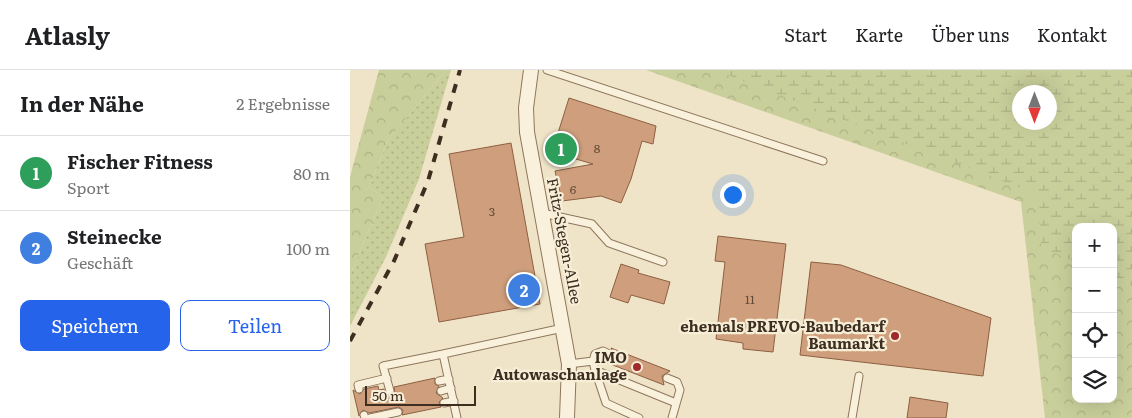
<!DOCTYPE html>
<html lang="de">
<meta charset="utf-8">
<style>
:root{--surface:#fff;--page:#f6f6f6;--text:#202124;--muted:#757577;--line:#e0e0e0;--accent:#2563eb}
body{margin:0;font-family:Literata,serif;background:var(--page);color:var(--text)}
.controls{position:absolute;right:15px;bottom:15px;display:grid;overflow:hidden;border-radius:10px;box-shadow:0 5px 20px #0002}
.controls button{width:45px;height:45px;display:grid;place-items:center;padding:0;border:0;border-bottom:1px solid var(--line);background:var(--surface);color:var(--text);font:25px sans-serif}
.compass{position:absolute;left:662px;top:15px;width:45px;height:45px;border-radius:50%;background:var(--surface);box-shadow:0 5px 20px #0002;rotate:180deg}
.scale{position:absolute;left:15px;bottom:12px;width:111px;box-sizing:border-box;padding-left:5px;border:2px solid #3d2e20;border-top:0;font-size:14px;line-height:18px;white-space:nowrap;color:#3d2e20;-webkit-text-stroke:4px #f7eed8;paint-order:stroke}
.you{position:absolute;left:382px;top:124px;width:18px;height:18px;margin:-12px;border:4px solid #fff;border-radius:50%;background:#1a73e8;box-shadow:0 0 0 8px #1a73e833}
.badge{display:grid;place-items:center;width:32px;height:32px;border-radius:50%;background:var(--accent);color:#fff;font-size:16px;font-weight:700}
.pin{position:absolute;translate:-50% -50%;border:2px solid #fff;box-shadow:0 1px 5px #0006}
.list{margin:0;padding:0;list-style:none}
h2{display:flex;justify-content:space-between;align-items:center;height:65px;margin:0;padding:0 20px;font-size:21px}
h2 small{font-size:16px;font-weight:400;color:var(--muted)}
.list li{display:grid;grid-template-columns:32px 1fr auto;gap:15px;align-items:center;box-sizing:border-box;height:75px;padding:0 20px;border-top:1px solid var(--line)}
.list b{display:block;font-size:19px;white-space:nowrap}
.list p{margin:0;font-size:16px;white-space:nowrap;color:var(--muted)}
.list em{font-size:16px;font-style:normal;color:var(--muted)}
.actions{display:flex;gap:10px;padding:15px 20px}
.actions a{flex:1;padding:11px 0;border:1px solid var(--accent);border-radius:10px;text-align:center;font-size:18px;color:var(--accent)}
.actions .main{background:var(--accent);color:#fff}
.icon{flex:none;width:28px;height:28px;fill:none;stroke:currentColor;stroke-width:2;stroke-linecap:round;stroke-linejoin:round}
.map{position:relative;flex:none;width:782px;height:348px;overflow:hidden}
header{display:flex;align-items:center;gap:30px;box-sizing:border-box;height:70px;padding:0 25px;background:var(--surface);border-bottom:1px solid var(--line)}
header strong{font-size:24px}
nav{display:flex;gap:28px;margin-inline-start:auto;font-size:18px}
main{display:flex}
aside{flex:1;background:var(--surface)}
.map>svg:first-child{display:block}
.grass{fill:url(#grass-dots)}
.forest{fill:url(#forest-crowns);fill-rule:evenodd}
.wetland{fill:url(#wetland-marsh);fill-rule:evenodd}
.building{fill:#cf9f7d;stroke:#8d5f41}
.lines{fill:none;stroke-linecap:round;stroke-linejoin:round}
.lane-casing{stroke:#8d765c;stroke-width:9}
.street-casing{stroke:#8d765c;stroke-width:16}
.lane{stroke:#faf1dc;stroke-width:7}
.street{stroke:#faf1dc;stroke-width:14}
.rail{stroke:#3d2e20;stroke-width:4;stroke-dasharray:9 9;stroke-linecap:butt}
.poi-dot{fill:#9e2a2b;stroke:#f7eed8;stroke-width:2}
.labels{text-anchor:middle;stroke-width:4.5;stroke-linejoin:round;paint-order:stroke}
.number-label{font-size:12px;fill:#624a37}
.street-label{font-size:15px;fill:#3d2e20;stroke:#f7eed8}
.poi-label{font-size:15px;font-weight:bold;fill:#3d2e20;stroke:#f7eed8;text-anchor:end}
</style>
<header>
<strong>Atlasly</strong>
<nav><a>Start</a><a>Karte</a><a>Über uns</a><a>Kontakt</a></nav>
</header>
<main>
<aside>
<h2>In der Nähe<small>2 Ergebnisse</small></h2>
<ul class="list">
<li><span class="badge" style="background:#2e9e5b">1</span><div><b>Fischer Fitness</b><p>Sport</p></div><em>80 m</em></li>
<li><span class="badge" style="background:#3f7fe0">2</span><div><b>Steinecke</b><p>Geschäft</p></div><em>100 m</em></li>
</ul>
<div class="actions"><a class="main">Speichern</a><a>Teilen</a></div>
</aside>
<div class="map">
<svg width="782" height="348" viewBox="0 0 782 348">
<defs>
<pattern id="grass-dots" width="8" height="8" patternUnits="userSpaceOnUse" patternTransform="scale(1.25)"><rect width="8" height="8" fill="#c9cf9b"/><path d="M2 2h.1M6 6h.1" fill="none" stroke="#aeb285" stroke-width="1.8" stroke-linecap="round"/></pattern>
<pattern id="forest-crowns" width="20" height="18" patternUnits="userSpaceOnUse" patternTransform="scale(1.25)"><rect width="20" height="18" fill="#c9cf9b"/><path d="M2 6a3 3 0 1 1 6 0M12 15a3 3 0 1 1 6 0" fill="none" stroke="#aeb285"/></pattern>
<pattern id="wetland-marsh" width="20" height="14" patternUnits="userSpaceOnUse" patternTransform="scale(1.25)"><rect width="20" height="14" fill="#c9cf9b"/><path d="M1 5h8M5 5V1M11 12h8M15 12V8" fill="none" stroke="#aeb285"/></pattern>
</defs>
<rect width="100%" height="100%" fill="#f0e4c8"/>
<path class="grass" d="M 96,0 L 101,0 L 69,109 L 36,187 L 0,256 L 0,205 L 33,127 L 19,117 L 38,70 Z"/>
<path class="forest" d="M 29,0 L 96,0 L 38,70 L 19,117 L 33,127 L 0,205 L 0,107 Z
M 296,0 L 782,0 L 782,348 L 695,348 L 671,132 ZM 670,22 L 700,22 L 700,52 L 670,52 ZM 726,157 L 763,157 L 763,329 L 726,329 Z"/>
<path class="wetland" d="M 365,0 L 782,0 L 782,216 L 763,208 L 763,157 L 726,157 L 726,192 L 691,177 L 689,125 ZM 670,22 L 700,22 L 700,52 L 670,52 Z"/>
<path class="building" d="M 219,28 L 306,56 L 303,74 L 292,71 L 281,109 L 271,133 L 251,126 L 212,131 L 205,101 L 243,94 L 202,82 Z
M 161,73 L 190,234 L 89,252 L 75,174 L 114,167 L 99,84 Z
M 368,166 L 436,174 L 423,282 L 393,279 L 393,273 L 366,269 L 375,192 L 365,191 Z
M 461,192 L 491,195 L 641,248 L 633,306 L 450,285 Z
M 271,194 L 289,200 L 288,203 L 320,212 L 314,234 L 281,225 L 278,233 L 260,227 Z
M 261,278 L 320,301 L 312,306 L 314,315 L 255,292 L 257,289 L 264,286 Z
M 85,308 L 85,314 L 89,316 L 86,323 L 93,328 L 89,332 L 91,337 L 52,345 L 53,340 L 49,337 L 19,343 L 13,340 L 9,346 L 3,320 L 10,324 L 14,319 L 28,316 L 29,320 L 34,319 L 36,324 L 41,326 L 45,323 L 44,317 Z
M 560,327 L 598,333 L 596,348 L 557,348 Z"/>
<g class="lines">
<defs>
<path id="lane" d="M 197,0 L 473,91
M 192,143 L 242,154 L 259,173 L 313,192
M 243,291 L 245,284 L 253,281 L 259,284
M 219,294 L 243,291 L 245,300 L 326,333
M 245,300 L 256,333 L 289,348
M 317,308 L 327,312 L 330,320 L 322,348
M 89,311 L 99,309
M 9,319 L 8,315 L 37,308
M 40,321 L 33,296 L 93,284
M 91,321 L 101,318
M 94,333 L 104,331
M 14,345 L 15,348
M 20,348 L 48,342
M 107,348 L 93,284 L 213,258
M 502,348 L 509,306"/>
<path id="street" d="M 181,0 L 176,38 L 177,62 L 219,294 L 217,348"/>
</defs>
<use href="#lane" class="lane-casing"/>
<use href="#street" class="street-casing"/>
<use href="#lane" class="lane"/>
<use href="#street" class="street"/>
<path class="rail" d="M 0,271 L 44,191 L 78,111 L 110,0"/>
</g>
<g class="poi-dot">
<circle cx="545" cy="266" r="5"/>
<circle cx="287" cy="297" r="5"/>
</g>
<g class="labels">
<g class="number-label">
<text x="247" y="83">8</text>
<text x="223" y="124">6</text>
<text x="142" y="146">3</text>
<text x="400" y="234">11</text>
</g>
<g class="street-label">
<text transform="translate(214 171) rotate(79)" y="5">Fritz-Stegen-Allee</text>
</g>
<g class="poi-label">
<text x="535" y="262">ehemals PREVO-Baubedarf<tspan x="535" dy="17">Baumarkt</tspan></text>
<text x="277" y="293">IMO<tspan x="277" dy="17">Autowaschanlage</tspan></text>
</g>
</g>
</svg>
<div class="controls">
<button>+</button>
<button>−</button>
<button><svg class="icon" aria-label="locate" viewBox="0 0 24 24"><circle cx="12" cy="12" r="6"/><path d="M12 2v4M12 18v4M2 12h4M18 12h4"/></svg></button>
<button><svg class="icon" aria-label="layers" viewBox="0 0 24 24"><path d="M12 4l9 5-9 5-9-5zM3 14l9 5 9-5"/></svg></button>
</div>
<svg class="compass" viewBox="-18 -18 36 36"><path d="M0-13l5 13h-10z" fill="#e53935"/><path d="M0 13l5-13h-10z" fill="#757577"/></svg>
<div class="scale">50 m</div>
<div class="you"></div>
<div class="pin badge" style="left:211px;top:79px;background:#2e9e5b">1</div>
<div class="pin badge" style="left:174px;top:220px;background:#3f7fe0">2</div>
</div>
</main>
